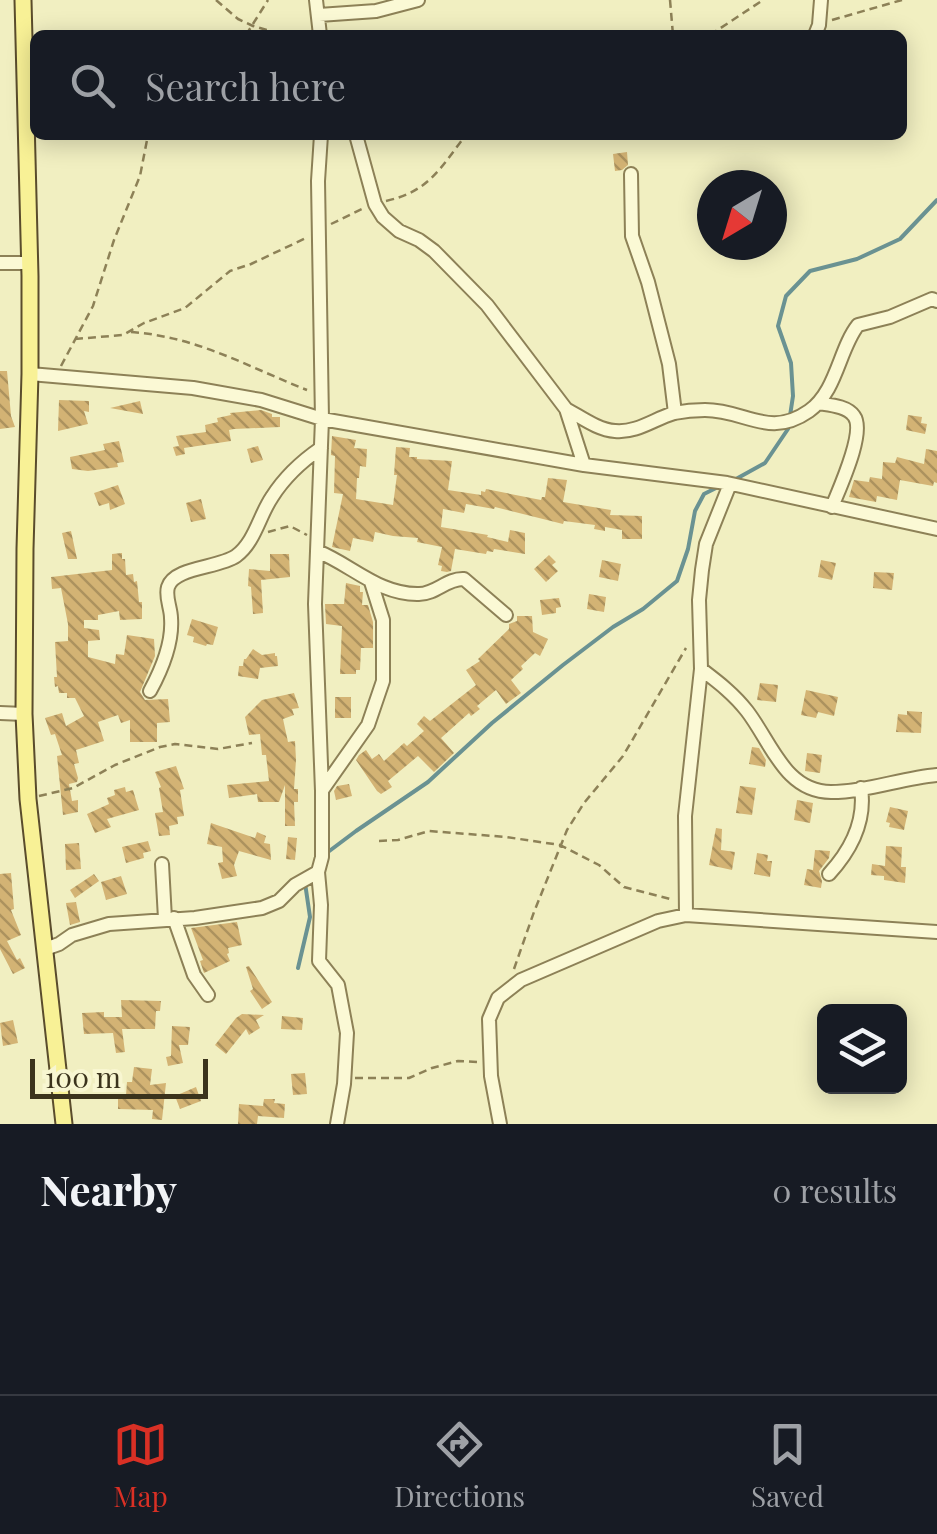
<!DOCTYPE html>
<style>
:root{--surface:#171b24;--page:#242831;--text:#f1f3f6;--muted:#9ea1a6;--line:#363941;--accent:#d93025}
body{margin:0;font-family:"Playfair Display",serif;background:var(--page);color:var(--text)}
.controls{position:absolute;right:30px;bottom:30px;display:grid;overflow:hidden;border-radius:15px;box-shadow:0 5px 25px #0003}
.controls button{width:90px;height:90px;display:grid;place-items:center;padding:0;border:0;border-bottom:2px solid var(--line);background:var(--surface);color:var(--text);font:50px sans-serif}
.compass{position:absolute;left:697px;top:170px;width:90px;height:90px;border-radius:50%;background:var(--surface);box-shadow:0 5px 25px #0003;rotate:218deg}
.scale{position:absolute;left:30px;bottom:25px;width:178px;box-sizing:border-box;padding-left:10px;border:5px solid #3b331c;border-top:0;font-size:28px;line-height:35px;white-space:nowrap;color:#3b331c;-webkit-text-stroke:8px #f8f6d1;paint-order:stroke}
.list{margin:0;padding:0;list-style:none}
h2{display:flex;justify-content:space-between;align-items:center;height:130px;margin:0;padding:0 40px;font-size:42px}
h2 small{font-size:32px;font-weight:400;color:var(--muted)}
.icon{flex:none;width:55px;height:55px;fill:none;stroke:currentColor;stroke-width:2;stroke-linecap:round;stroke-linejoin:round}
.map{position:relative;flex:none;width:937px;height:1124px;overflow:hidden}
.search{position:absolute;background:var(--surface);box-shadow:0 5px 25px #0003;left:30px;right:30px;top:30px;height:110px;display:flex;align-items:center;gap:25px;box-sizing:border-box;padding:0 35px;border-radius:15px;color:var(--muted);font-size:38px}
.sheet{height:270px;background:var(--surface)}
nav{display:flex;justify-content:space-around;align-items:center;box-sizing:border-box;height:140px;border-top:2px solid var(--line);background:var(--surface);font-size:28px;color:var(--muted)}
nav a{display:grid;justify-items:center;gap:5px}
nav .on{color:var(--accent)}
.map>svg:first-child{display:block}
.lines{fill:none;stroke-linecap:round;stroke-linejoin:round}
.stream{stroke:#6a9292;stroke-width:4}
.building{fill:url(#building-back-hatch)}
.minor-casing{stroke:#8d8157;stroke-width:16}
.major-casing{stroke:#5a4c2c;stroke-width:19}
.path{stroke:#8d8157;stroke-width:2.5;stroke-dasharray:8 5;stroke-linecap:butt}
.minor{stroke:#fbf9d5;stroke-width:12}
.major{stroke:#f8f196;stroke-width:15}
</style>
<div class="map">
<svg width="937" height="1124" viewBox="0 0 937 1124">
<defs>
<pattern id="building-back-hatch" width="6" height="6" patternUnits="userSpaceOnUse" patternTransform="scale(2.5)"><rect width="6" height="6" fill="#d3b374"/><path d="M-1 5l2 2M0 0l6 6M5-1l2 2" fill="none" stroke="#ac925e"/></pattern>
</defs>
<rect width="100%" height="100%" fill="#f1efc1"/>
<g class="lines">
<path class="stream" d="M 736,479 L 765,463 L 788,429 L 793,396 L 791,363 L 778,326 L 786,296 L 810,271 L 857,259 L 900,239 L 937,200
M 324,855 L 356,831 L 428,782 L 492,723 L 563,665 L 613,627 L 643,609 L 677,581 L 688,549 L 695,511 L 704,494 L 718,487
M 298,968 L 310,917 L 305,883"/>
</g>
<path class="building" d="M 627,152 L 628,165 L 622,170 L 615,171 L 613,154 Z
M 0,371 L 7,371 L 11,416 L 15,427 L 0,429 Z
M 59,400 L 89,401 L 89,412 L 84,411 L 88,424 L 58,431 Z
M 140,401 L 143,414 L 110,408 Z
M 261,410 L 272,414 L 272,417 L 280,417 L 280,427 L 234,429 L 229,430 L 231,441 L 184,448 L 185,454 L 176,456 L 173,447 L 179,446 L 176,436 L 206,432 L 205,425 L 218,422 L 217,418 L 231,415 L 230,413 Z
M 908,415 L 922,417 L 921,423 L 927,424 L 925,434 L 906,430 Z
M 332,436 L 356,440 L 354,448 L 367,449 L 366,467 L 360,466 L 359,478 L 357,478 L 356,499 L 393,505 L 397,475 L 394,475 L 396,447 L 410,448 L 409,457 L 417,457 L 417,459 L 452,461 L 448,490 L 481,495 L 481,491 L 485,492 L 486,489 L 541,500 L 542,497 L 545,497 L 548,478 L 567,480 L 563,502 L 611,510 L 610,515 L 642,516 L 642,539 L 622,539 L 622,530 L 605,527 L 605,531 L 594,529 L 595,525 L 564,521 L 563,524 L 495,507 L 494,509 L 466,504 L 464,513 L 443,509 L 441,527 L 488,535 L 487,537 L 508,542 L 510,530 L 525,533 L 525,554 L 494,549 L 493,552 L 487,551 L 486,554 L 455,549 L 451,571 L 447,572 L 441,571 L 442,566 L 438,565 L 442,547 L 417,542 L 418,538 L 393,536 L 375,532 L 373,542 L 353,538 L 350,551 L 332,547 L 343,494 L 334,493 L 335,456 L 331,455 Z
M 119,441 L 124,462 L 117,463 L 118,467 L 88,471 L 72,469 L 70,457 L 105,450 L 103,444 Z
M 258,446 L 263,460 L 251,463 L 247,449 Z
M 926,449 L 937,451 L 937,483 L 934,482 L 933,486 L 900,480 L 897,500 L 877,496 L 876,502 L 849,497 L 854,480 L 869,482 L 870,477 L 882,479 L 883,462 L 895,463 L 897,457 L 924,464 Z
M 118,485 L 125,504 L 110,510 L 109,503 L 99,506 L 94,493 Z
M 201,499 L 206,519 L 191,522 L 186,503 Z
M 71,531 L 77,559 L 68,559 L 62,533 Z
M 122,553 L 122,559 L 125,559 L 126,575 L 133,574 L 134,582 L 137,581 L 139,602 L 142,602 L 142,619 L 120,620 L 119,611 L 98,615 L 98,620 L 84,620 L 84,628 L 99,630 L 100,640 L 88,641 L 88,657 L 115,664 L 116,654 L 124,655 L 127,635 L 154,639 L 155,656 L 140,692 L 145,700 L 168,699 L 170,722 L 157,723 L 157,742 L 130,742 L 130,720 L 121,723 L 118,715 L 98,722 L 104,741 L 76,750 L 79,763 L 74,764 L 78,778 L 77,782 L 69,784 L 72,801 L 78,800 L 78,812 L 63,815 L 57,756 L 62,755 L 55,734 L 51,735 L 45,718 L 62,713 L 66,726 L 84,716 L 75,698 L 67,698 L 67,693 L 59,693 L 58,686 L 55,687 L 54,677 L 57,677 L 55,642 L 68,641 L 68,624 L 61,588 L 52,589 L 51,577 L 112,570 L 112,554 Z
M 270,554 L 289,554 L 290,577 L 261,580 L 263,613 L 253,614 L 251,587 L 248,586 L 249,569 L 270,571 Z
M 549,555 L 556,562 L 552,565 L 558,571 L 546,582 L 534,569 Z
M 602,560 L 621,564 L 618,581 L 599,577 Z
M 821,560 L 836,563 L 832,580 L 818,577 Z
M 874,572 L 894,573 L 892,590 L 873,588 Z
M 346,583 L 360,586 L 360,592 L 363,592 L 362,605 L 368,605 L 373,622 L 373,648 L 361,648 L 360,670 L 356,670 L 356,674 L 340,674 L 342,626 L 326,624 L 325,604 L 344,604 Z
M 589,594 L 606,597 L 604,612 L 587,609 Z
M 559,598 L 561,607 L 556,608 L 556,613 L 542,615 L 540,600 Z
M 517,616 L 532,616 L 533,632 L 548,639 L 540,656 L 535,653 L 521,666 L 523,669 L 511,680 L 521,693 L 506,704 L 496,690 L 477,706 L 480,709 L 471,716 L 469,713 L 441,738 L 454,753 L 434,772 L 418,756 L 388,781 L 392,787 L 381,794 L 377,791 L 356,760 L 359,755 L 366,750 L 372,759 L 379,754 L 384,761 L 404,743 L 407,746 L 424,731 L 417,724 L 424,716 L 430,721 L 476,685 L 466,670 L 480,661 L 478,659 L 509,629 L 509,624 L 517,621 Z
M 192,619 L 218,627 L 213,645 L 207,644 L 206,646 L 193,642 L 194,637 L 187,635 Z
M 253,649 L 262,655 L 275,653 L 275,656 L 277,656 L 278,666 L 260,668 L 258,679 L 238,676 L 239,666 L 243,666 L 244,659 L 246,659 Z
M 760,683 L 778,685 L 776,702 L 757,700 Z
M 806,690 L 838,697 L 834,716 L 818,712 L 816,718 L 801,715 Z
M 294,693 L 299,708 L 292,709 L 294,715 L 283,719 L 288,742 L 295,741 L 296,760 L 294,789 L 298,789 L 298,802 L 294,802 L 295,826 L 285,826 L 285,785 L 279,802 L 258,802 L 257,794 L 229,798 L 227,785 L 269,781 L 266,755 L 262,755 L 260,734 L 249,735 L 245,717 L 262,700 Z
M 335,697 L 351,697 L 351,718 L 335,718 Z
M 907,711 L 922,712 L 921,733 L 896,732 L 898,714 L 907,715 Z
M 752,747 L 759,748 L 766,760 L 765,767 L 749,764 Z
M 807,753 L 822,755 L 820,773 L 805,771 Z
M 176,766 L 184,789 L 180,790 L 184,816 L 177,817 L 178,824 L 169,826 L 170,835 L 159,836 L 155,813 L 163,812 L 159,788 L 161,787 L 155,772 Z
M 349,784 L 352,796 L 336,800 L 334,791 L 337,786 Z
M 740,786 L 756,788 L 752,815 L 736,813 Z
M 125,787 L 126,792 L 133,790 L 139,810 L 107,819 L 111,827 L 95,833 L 87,814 L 109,804 L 107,798 L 115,795 L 114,790 Z
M 797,800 L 813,803 L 810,823 L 794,820 Z
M 890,807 L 908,811 L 904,830 L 889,827 L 890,823 L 886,822 Z
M 211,823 L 255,838 L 257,832 L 266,836 L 264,843 L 270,844 L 271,860 L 239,851 L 234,865 L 237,876 L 222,879 L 218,863 L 223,862 L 222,847 L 207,844 Z
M 716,828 L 722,829 L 721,850 L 735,852 L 732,870 L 709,865 Z
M 288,837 L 297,838 L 295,860 L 286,859 Z
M 148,841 L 151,851 L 143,853 L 144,858 L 126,863 L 122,847 Z
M 79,843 L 81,869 L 66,870 L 65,844 Z
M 886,846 L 902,847 L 901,867 L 906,867 L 905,883 L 884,880 L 884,876 L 871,875 L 872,864 L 885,866 Z
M 815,850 L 830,851 L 829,858 L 819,871 L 822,881 L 821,888 L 804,885 L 807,869 L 813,870 Z
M 757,853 L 768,855 L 767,861 L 772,861 L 770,877 L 754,874 Z
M 11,873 L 14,909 L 11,910 L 21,935 L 7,941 L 17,960 L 20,958 L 25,968 L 13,974 L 0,949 L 0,874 Z
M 94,874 L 99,881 L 75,898 L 70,890 Z
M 121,876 L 127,894 L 106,900 L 101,882 Z
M 76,902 L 80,922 L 70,925 L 66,903 Z
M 237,922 L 242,945 L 228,948 L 229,953 L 227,954 L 230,961 L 204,973 L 200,961 L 203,960 L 191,928 Z
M 249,966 L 272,1002 L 262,1009 L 250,991 L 253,989 L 246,967 Z
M 121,1000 L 161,1001 L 160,1011 L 156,1011 L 155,1029 L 122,1029 L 125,1052 L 116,1053 L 113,1033 L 84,1034 L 82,1013 L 104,1012 L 104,1017 L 122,1017 Z
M 242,1014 L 264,1015 L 256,1020 L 260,1028 L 249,1035 L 246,1029 L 226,1054 L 215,1045 L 236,1018 Z
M 282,1016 L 303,1018 L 302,1030 L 281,1029 Z
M 13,1020 L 18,1043 L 3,1046 L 0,1023 Z
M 172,1026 L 190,1027 L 188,1045 L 179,1045 L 183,1063 L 168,1066 L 166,1057 L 171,1056 Z
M 134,1067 L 152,1069 L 150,1085 L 166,1083 L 162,1120 L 152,1119 L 153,1110 L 118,1109 L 118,1095 L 126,1095 L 127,1082 L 132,1082 Z
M 305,1073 L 307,1094 L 293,1095 L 291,1074 Z
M 196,1087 L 201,1101 L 180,1109 L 175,1096 Z
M 264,1099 L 275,1099 L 274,1103 L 285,1104 L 284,1118 L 258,1116 L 257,1124 L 238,1124 L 239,1104 L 263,1106 Z"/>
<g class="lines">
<defs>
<path id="minor" d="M 316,0 L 320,35
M 319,15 L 376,11 L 418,0
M 815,35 L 819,25 L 821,0
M 321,135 L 318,181 L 322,419 L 315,604 L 322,791 L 322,857 L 318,872 L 321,905 L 319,961 L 338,985 L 347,1033 L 344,1084 L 337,1124
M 356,135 L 375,204 L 383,217 L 399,231 L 419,240 L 434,251 L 487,305 L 566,409 L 584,465
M 631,174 L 632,236 L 648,282 L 669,364 L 675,413
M 0,263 L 30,263
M 30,374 L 193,388 L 261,400 L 322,419 L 584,465 L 727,483 L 937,529
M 818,403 C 830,405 847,406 854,416 C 866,432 839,489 832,507
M 566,409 C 581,417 598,430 615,431 C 637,433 654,419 674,413 C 684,411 695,410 705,410 C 746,410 769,439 809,411 C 837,391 839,349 858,325 L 890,317 L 932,299 L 937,301
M 317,551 C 352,565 379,595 419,594 C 436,594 447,578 464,579 L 506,615
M 701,669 C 718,682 734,694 747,711 C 771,742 785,792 831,792 C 866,792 902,778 937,775
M 150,691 C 162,669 173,643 171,618 C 171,608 165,597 168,587 C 174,567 219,568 236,556 C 255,542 259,516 272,497 C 284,478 302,461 321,448
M 0,713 L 24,714
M 323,789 L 368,725 L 383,681 L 383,620 L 371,582
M 162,864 L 165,919
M 829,874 C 851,850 866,822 861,788
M 686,915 L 685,816 L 701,669 L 699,600 L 702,570 L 706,544 L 730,484
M 174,918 L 194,975 L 208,995
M 45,949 L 59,944 L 72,935 L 109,924 L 195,918 L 262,908 L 279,901 L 295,885 L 318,872
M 500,1124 L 491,1076 L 489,1019 L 498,998 L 521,980 L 658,921 L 686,915 L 937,932"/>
<path id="major" d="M 23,0 L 30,276 L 30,374 L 25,549 L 24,714 L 28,799 L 64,1124"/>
</defs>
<use href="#minor" class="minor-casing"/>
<use href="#major" class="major-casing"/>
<path class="path" d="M 216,0 L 238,19 L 253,26 L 284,35
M 670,0 L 673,35
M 832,20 L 902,0
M 246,35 L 268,0
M 710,35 L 763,0
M 386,201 C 430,191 440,168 466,135
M 331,224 L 364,208
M 131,332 C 139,333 147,333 155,335 C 208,343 258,371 307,390
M 75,339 L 123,335 L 144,323 L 185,308 L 230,271 L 251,264 L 306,238
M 61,366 L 93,306 L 114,240 L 140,176 L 148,135
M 268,532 L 290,526 L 307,535
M 39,796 L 73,788 L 115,765 L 160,747 L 175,744 L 218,749 L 252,743
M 379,841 L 398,840 L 429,831 L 506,837 L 560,845 L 599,865 L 624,887 L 674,900
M 514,969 L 534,912 L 567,830 L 584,803 L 623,756 L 686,648
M 355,1078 L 409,1078 L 432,1068 L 458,1061 L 479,1062"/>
<use href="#minor" class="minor"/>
<use href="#major" class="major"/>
</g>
</svg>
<div class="controls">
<button><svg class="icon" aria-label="layers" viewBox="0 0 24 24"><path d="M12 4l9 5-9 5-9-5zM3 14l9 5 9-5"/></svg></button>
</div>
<svg class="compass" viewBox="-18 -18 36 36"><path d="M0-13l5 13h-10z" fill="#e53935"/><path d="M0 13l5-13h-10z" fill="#9ea1a6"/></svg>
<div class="scale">100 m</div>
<div class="search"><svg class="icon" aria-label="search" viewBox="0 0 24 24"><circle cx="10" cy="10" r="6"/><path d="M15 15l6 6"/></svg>Search here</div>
</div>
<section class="sheet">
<h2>Nearby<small>0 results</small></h2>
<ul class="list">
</ul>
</section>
<nav>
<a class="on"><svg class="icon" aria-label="map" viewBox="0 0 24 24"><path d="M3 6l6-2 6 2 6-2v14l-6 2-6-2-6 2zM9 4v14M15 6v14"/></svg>Map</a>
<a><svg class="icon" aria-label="directions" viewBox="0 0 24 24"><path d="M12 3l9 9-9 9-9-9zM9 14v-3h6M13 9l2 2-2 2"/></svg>Directions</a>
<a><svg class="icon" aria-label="saved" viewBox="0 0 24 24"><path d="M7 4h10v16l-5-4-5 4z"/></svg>Saved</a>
</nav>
